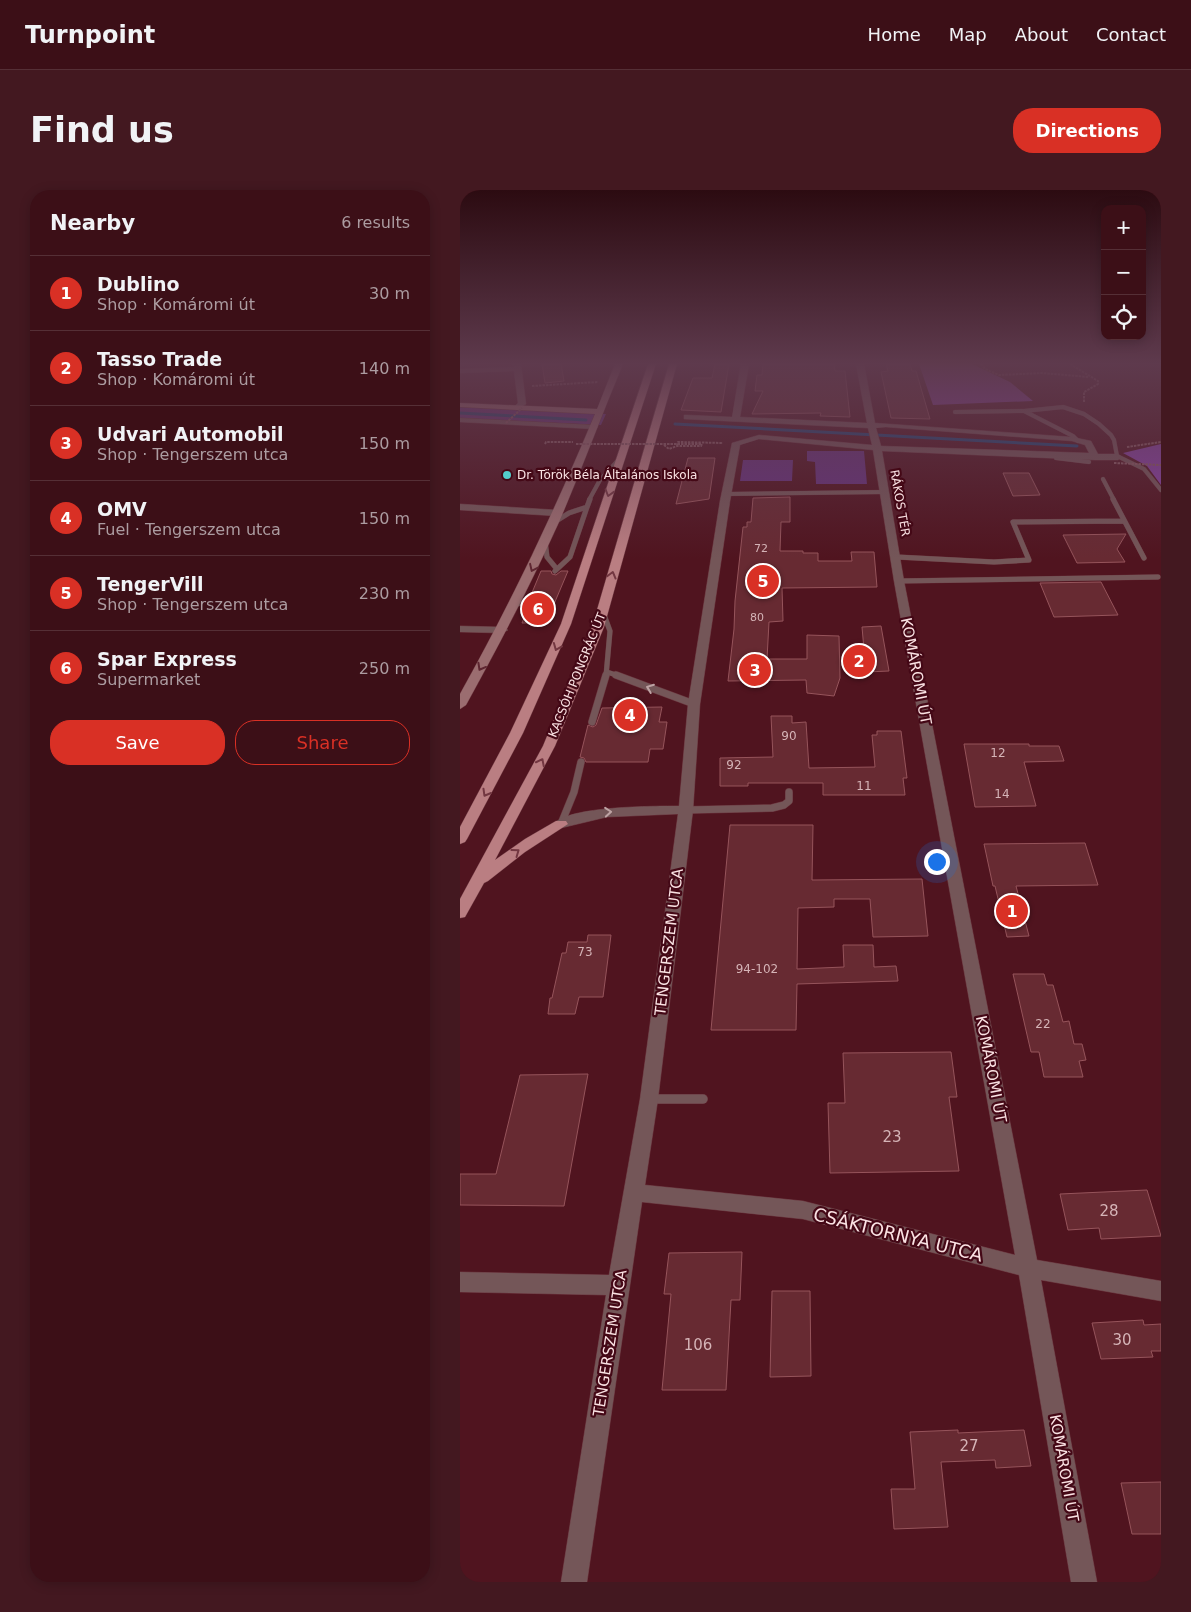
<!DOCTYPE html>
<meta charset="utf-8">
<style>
:root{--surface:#3c0f17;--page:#431820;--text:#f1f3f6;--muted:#ac9ca1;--line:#552f36;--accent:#d93025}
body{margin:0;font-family:"DejaVu Sans",sans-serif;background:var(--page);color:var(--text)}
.controls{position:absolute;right:15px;top:15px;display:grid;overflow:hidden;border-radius:10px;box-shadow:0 2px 12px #0003}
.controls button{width:45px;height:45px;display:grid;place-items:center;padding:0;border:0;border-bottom:1px solid var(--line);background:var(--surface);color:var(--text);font:25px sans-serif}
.you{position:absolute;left:476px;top:671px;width:18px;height:18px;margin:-12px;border:4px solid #fff;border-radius:50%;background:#1a73e8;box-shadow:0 0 0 8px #1a73e833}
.badge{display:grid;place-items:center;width:32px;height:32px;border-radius:50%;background:var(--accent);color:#fff;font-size:16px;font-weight:700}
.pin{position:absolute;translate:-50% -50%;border:2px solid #fff;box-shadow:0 1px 5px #0006}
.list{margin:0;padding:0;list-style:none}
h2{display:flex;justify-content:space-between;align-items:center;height:65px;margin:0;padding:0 20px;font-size:21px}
h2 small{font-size:16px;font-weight:400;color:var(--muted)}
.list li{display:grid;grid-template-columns:32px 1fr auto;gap:15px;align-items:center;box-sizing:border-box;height:75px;padding:0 20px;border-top:1px solid var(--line)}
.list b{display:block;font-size:19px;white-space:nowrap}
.list p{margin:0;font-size:16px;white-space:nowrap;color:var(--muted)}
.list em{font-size:16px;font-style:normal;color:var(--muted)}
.actions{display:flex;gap:10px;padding:15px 20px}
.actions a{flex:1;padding:11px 0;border:1px solid var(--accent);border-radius:20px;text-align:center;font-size:18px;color:var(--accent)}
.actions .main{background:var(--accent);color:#fff}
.icon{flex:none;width:28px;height:28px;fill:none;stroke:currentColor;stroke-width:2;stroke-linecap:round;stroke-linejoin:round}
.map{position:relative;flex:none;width:701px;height:1392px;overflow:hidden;border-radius:20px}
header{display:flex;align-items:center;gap:30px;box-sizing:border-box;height:70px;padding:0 25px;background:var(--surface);border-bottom:1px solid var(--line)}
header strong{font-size:24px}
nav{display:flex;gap:28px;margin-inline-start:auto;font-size:18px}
.intro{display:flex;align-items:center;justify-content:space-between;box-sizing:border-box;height:120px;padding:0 30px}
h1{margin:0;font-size:35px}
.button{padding:12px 22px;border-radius:20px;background:var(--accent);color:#fff;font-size:18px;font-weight:700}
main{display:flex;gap:30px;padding:0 30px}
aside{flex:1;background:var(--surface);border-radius:20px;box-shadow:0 2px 12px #0003}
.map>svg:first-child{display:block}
.green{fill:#65327c}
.forest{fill:#8641a5}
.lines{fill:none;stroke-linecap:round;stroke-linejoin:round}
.stream{stroke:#1a4678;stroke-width:3}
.building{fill:#672a32;stroke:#96545b}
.lane-far3-casing{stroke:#6b353e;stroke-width:4.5}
.lane-far2-casing{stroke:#6b353e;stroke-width:5.5}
.lane-far1-casing{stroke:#6b353e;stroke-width:8}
.lane-casing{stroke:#6b353e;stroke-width:10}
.street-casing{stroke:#6b353e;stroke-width:1}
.secondary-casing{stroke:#6b353e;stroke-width:1}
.primary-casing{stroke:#6b353e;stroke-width:1}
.path{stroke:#8a5b62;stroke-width:2;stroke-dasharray:2.5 1;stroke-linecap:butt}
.lane-far3{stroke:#745658;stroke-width:4}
.lane-far2{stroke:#745658;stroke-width:5}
.lane-far1{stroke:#745658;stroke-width:7}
.lane{stroke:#745658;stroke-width:9}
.street{fill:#745658;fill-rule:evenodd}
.secondary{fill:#9b6d70;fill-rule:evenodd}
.primary{fill:#ba7e82;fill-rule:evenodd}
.path-bridge{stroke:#8a5b62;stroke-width:2;stroke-dasharray:2.5 1;stroke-linecap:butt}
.oneway{stroke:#733741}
.oneway2{stroke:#5e2631}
.oneway3{stroke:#bea3a4}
.poi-dot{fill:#53cdcb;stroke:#440816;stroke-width:2}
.labels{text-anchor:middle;stroke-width:4.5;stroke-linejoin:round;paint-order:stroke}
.far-number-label{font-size:11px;fill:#d5b4b7}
.far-poi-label{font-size:12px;fill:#fae2e3;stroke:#440816;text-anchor:start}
.far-street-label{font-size:12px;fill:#fae2e3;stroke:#440816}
.number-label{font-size:12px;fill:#d5b4b7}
.street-label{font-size:15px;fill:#fae2e3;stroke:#440816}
.near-number-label{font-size:15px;fill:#d5b4b7}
.near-street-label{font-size:18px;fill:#fae2e3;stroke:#440816}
</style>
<header>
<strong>Turnpoint</strong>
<nav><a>Home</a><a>Map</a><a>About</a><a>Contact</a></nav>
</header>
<div class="intro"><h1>Find us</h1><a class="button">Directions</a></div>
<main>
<aside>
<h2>Nearby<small>6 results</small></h2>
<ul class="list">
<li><span class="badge">1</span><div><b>Dublino</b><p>Shop · Komáromi út</p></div><em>30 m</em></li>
<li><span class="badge">2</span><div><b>Tasso Trade</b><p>Shop · Komáromi út</p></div><em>140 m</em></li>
<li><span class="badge">3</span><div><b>Udvari Automobil</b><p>Shop · Tengerszem utca</p></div><em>150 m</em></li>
<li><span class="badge">4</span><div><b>OMV</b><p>Fuel · Tengerszem utca</p></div><em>150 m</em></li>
<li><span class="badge">5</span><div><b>TengerVill</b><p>Shop · Tengerszem utca</p></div><em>230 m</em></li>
<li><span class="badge">6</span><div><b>Spar Express</b><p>Supermarket</p></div><em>250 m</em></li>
</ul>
<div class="actions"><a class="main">Save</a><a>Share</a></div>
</aside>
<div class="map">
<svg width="701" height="1392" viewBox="0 0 701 1392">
<rect width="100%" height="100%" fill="#50141f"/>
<path class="green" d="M 0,217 L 146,224 L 141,235 L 0,228 Z
M 347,261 L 404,261 L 407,294 L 356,294 L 355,272 L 347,271 Z
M 283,270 L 333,270 L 332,291 L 280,291 Z"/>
<path class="forest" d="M 459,174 L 512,174 L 550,192 L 573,211 L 473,215 Z
M 701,254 L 701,295 L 687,276 L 663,263 Z"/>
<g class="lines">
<path class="stream" d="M 0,223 L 126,230
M 215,234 L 617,256"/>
</g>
<path class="building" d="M 82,174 L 101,174 L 104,191 L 85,193 Z
M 255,174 L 269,174 L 261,222 L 221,220 L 233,188 L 252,188 Z
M 303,174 L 374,174 L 375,181 L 385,181 L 390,227 L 360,226 L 361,223 L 292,224 L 303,201 L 295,201 L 297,185 L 302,185 Z
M 426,174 L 450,174 L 452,181 L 456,181 L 470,229 L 431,228 L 421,182 L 428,181 Z
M 228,268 L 255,268 L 249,309 L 216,314 Z
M 543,283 L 569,283 L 580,305 L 553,306 Z
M 330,307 L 330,332 L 321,332 L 320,361 L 343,361 L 343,363 L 358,363 L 358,371 L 392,371 L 391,362 L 414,362 L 417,397 L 322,398 L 323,431 L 309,432 L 307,469 L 347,469 L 347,445 L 379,446 L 380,488 L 374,506 L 347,503 L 346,490 L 268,491 L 274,439 L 275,411 L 283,337 L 287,337 L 287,332 L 291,332 L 293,308 Z
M 666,344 L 657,359 L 665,372 L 617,373 L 603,345 Z
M 81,381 L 91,381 L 92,384 L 96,385 L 101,381 L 108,381 L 86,433 L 62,433 L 70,414 L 76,410 L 75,406 L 71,405 Z
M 641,392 L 658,425 L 594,427 L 580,393 Z
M 421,436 L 429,481 L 406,482 L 402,437 Z
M 202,517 L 199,532 L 207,532 L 203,559 L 190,559 L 188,572 L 126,572 L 124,568 L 120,567 L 128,535 L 133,537 L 136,535 L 142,518 Z
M 311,526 L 332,526 L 332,533 L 346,532 L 349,578 L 415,577 L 412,545 L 417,545 L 417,541 L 441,541 L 447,588 L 443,588 L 445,605 L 363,605 L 363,593 L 288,593 L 288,596 L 260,596 L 260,568 L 313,567 Z
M 504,554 L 569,554 L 569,556 L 599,556 L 604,571 L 564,572 L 576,616 L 515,617 Z
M 270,635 L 353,635 L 352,690 L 462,689 L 468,746 L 413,747 L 410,709 L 374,709 L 374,717 L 338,718 L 337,779 L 384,777 L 383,755 L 413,755 L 414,777 L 436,776 L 438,791 L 337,794 L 336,840 L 251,840 Z
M 625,653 L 638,695 L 556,696 L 569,746 L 547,747 L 535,696 L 533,696 L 524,654 Z
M 128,745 L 151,745 L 143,807 L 119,807 L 115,824 L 88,824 L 90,808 L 92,808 L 102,763 L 106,763 L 108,752 L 127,752 Z
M 553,784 L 584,784 L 587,795 L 593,795 L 603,832 L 609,831 L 614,854 L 622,854 L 626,870 L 619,871 L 623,887 L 584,887 L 579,862 L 571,862 Z
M 491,862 L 497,907 L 489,907 L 499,981 L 370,983 L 368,913 L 385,913 L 383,863 Z
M 128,884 L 104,1016 L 0,1015 L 0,984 L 36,984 L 60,885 Z
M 687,1000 L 701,1046 L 641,1049 L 639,1038 L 608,1040 L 600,1004 Z
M 282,1062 L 280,1110 L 271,1110 L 266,1200 L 202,1200 L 211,1104 L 204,1104 L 209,1063 Z
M 312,1101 L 350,1101 L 351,1186 L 310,1187 Z
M 683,1130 L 684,1135 L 701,1134 L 701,1161 L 691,1161 L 693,1167 L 641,1169 L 632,1133 Z
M 498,1240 L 498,1243 L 564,1240 L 571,1276 L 536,1278 L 535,1270 L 481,1272 L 488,1337 L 434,1339 L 431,1299 L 455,1299 L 450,1242 Z
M 701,1292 L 701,1344 L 672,1344 L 661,1293 Z"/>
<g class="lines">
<defs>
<path id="lane-far3" d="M 564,221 L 603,217 L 624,224 L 639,234 L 651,245 L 654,250 L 657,266 L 684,279 L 701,300
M 495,222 L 564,221 L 613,246 L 618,251
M 596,268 L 629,272
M 643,289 L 654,310
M 266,304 L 424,302
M 129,310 L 140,290 L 160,268"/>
<path id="lane-far2" d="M 653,309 L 684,368
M 93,333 L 109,323 L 127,317 L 130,309
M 85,351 L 87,367 L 96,378
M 437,367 L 534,372 L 569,370 L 553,332 L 664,331
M 95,381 L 110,367 L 127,317
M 439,391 L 698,387
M 55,415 L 72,409
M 143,422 L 150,441 L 146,486
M 147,482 L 159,486"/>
<path id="lane-far1" d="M 156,485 L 234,514
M 132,532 L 146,485
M 226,620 L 312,618 L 324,615 L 329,611 L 329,602
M 101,634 L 114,602 L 121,572"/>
<path id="lane" d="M 189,909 L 243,909"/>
<path id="street" d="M 53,174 L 61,174 L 66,214 L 57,220 L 53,218 L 58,213 L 54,181 L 0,183 L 0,179 L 54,177 Z
M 281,174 L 289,174 L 280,227 L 407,233 L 396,174 L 404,174 L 415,233 L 612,247 L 631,251 L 638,264 L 658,264 L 662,267 L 658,270 L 635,270 L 422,261 L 444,391 L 577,1070 L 701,1091 L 701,1111 L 581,1090 L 637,1392 L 611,1392 L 559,1085 L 343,1029 L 182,1012 L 127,1392 L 101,1392 L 146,1105 L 0,1102 L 0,1082 L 149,1085 L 180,909 L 218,624 L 147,627 L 101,638 L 96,637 L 94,634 C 107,616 196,616 219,616 L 228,514 L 260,311 L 272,253 L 299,245 L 412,255 L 408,238 L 224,229 L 224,225 L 227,225 L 272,227 ZM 426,237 L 612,251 L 625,255 L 629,263 L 421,256 L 416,238 ZM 299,249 L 413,260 L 434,391 L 555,1065 L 343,1011 L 185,995 L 198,909 L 233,620 L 240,514 L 270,311 L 280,255 Z
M 0,228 L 134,235 L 138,237 L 134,239 L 0,232 Z
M 0,314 L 97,320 L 102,323 L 97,326 L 0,320 Z
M 0,436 L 42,437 L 48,440 L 42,443 L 0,442 Z"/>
<path id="secondary" d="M 155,174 L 163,174 C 141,226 122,279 99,332 C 71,394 39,455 6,515 L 0,519 L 0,504 C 51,413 95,320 135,224 L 0,217 L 0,213 L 137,219 Z"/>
<path id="primary" d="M 188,174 L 196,174 L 111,434 L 63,543 L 7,649 L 5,652 L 0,654 L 0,637 L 50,543 L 101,434 Z
M 209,174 L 217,174 L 144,437 L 95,556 L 35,670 L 65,649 L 96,631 L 106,631 L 108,634 L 65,662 L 28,691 L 24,693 L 5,727 L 0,728 L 0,709 L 83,556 L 132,437 Z"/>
</defs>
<use href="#lane-far3" class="lane-far3-casing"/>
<use href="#lane-far2" class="lane-far2-casing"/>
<use href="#lane-far1" class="lane-far1-casing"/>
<use href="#lane" class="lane-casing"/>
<use href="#street" class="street-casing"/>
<use href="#secondary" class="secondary-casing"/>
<use href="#primary" class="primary-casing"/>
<path class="path" d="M 521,174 L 525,179 L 539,185 L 582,183 L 629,187
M 610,174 L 638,191 L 638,194 L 624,202 L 624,213
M 72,196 L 138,192
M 85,254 L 86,252 L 113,252
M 204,255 L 209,259 L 217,256 L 241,256 L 242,254
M 217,256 L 218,252 L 263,253
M 667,257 L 701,252"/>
<use href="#lane-far3" class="lane-far3"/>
<use href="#lane-far2" class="lane-far2"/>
<use href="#lane-far1" class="lane-far1"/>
<use href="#lane" class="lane"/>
<use href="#street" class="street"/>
<use href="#secondary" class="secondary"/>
<use href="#primary" class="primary"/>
<path class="path-bridge" d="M 46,233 L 62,218
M 116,254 L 242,254
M 654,273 L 701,275"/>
</g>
<defs><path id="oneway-chevron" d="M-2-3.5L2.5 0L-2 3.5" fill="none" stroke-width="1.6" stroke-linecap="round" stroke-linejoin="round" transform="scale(1.25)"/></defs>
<g class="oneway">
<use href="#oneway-chevron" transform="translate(149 303) rotate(107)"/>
<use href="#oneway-chevron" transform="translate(152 385) rotate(-75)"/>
<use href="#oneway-chevron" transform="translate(97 457) rotate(112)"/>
<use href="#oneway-chevron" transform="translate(81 572) rotate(-63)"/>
<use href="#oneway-chevron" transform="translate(26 603) rotate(120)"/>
<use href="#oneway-chevron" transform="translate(56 662) rotate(-36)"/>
</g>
<g class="oneway2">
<use href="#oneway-chevron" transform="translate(73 378) rotate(115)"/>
<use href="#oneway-chevron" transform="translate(21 477) rotate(119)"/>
</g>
<g class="oneway3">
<use href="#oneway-chevron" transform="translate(190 498) rotate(-159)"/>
<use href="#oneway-chevron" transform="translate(148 622) rotate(-5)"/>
</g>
<linearGradient id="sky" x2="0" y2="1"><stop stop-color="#2c0b11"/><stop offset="0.47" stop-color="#5e3a4d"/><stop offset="1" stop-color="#5e3a4d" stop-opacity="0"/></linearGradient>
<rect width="701" height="369" fill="url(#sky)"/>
<circle class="poi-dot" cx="47" cy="285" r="5"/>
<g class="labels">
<g class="far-number-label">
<text x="301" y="362">72</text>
<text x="297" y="431">80</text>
</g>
<g class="far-poi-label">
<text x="57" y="289">Dr. Török Béla Általános Iskola</text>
</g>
<g class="far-street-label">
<text transform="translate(440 313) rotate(80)" y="4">RÁKOS TÉR</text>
<text transform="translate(117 485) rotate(-68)" y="4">KACSÓH PONGRÁC ÚT</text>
</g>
<g class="number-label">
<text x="329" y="550">90</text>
<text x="538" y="567">12</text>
<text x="274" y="579">92</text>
<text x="404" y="600">11</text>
<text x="542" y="608">14</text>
<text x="125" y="766">73</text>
<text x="297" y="783">94-102</text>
<text x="583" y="838">22</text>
</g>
<g class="street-label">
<text transform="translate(456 481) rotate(79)" y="5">KOMÁROMI ÚT</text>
<text transform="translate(209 752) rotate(-83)" y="5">TENGERSZEM UTCA</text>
<text transform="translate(531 879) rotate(79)" y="5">KOMÁROMI ÚT</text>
<text transform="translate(150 1153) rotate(-81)" y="5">TENGERSZEM UTCA</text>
<text transform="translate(604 1278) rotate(80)" y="5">KOMÁROMI ÚT</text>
</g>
<g class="near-number-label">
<text x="432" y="952">23</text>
<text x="649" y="1026">28</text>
<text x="662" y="1155">30</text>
<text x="238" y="1160">106</text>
<text x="509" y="1261">27</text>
</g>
<g class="near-street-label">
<text transform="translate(438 1045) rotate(14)" y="6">CSÁKTORNYA UTCA</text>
</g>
</g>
</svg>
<div class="controls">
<button>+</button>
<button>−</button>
<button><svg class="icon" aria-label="locate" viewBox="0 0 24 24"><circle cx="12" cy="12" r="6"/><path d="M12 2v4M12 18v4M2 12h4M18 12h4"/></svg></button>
</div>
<div class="you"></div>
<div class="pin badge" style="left:552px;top:721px">1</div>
<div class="pin badge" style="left:399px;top:471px">2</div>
<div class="pin badge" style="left:295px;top:480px">3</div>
<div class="pin badge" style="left:170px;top:525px">4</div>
<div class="pin badge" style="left:303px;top:391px">5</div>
<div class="pin badge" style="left:78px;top:419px">6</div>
</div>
</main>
